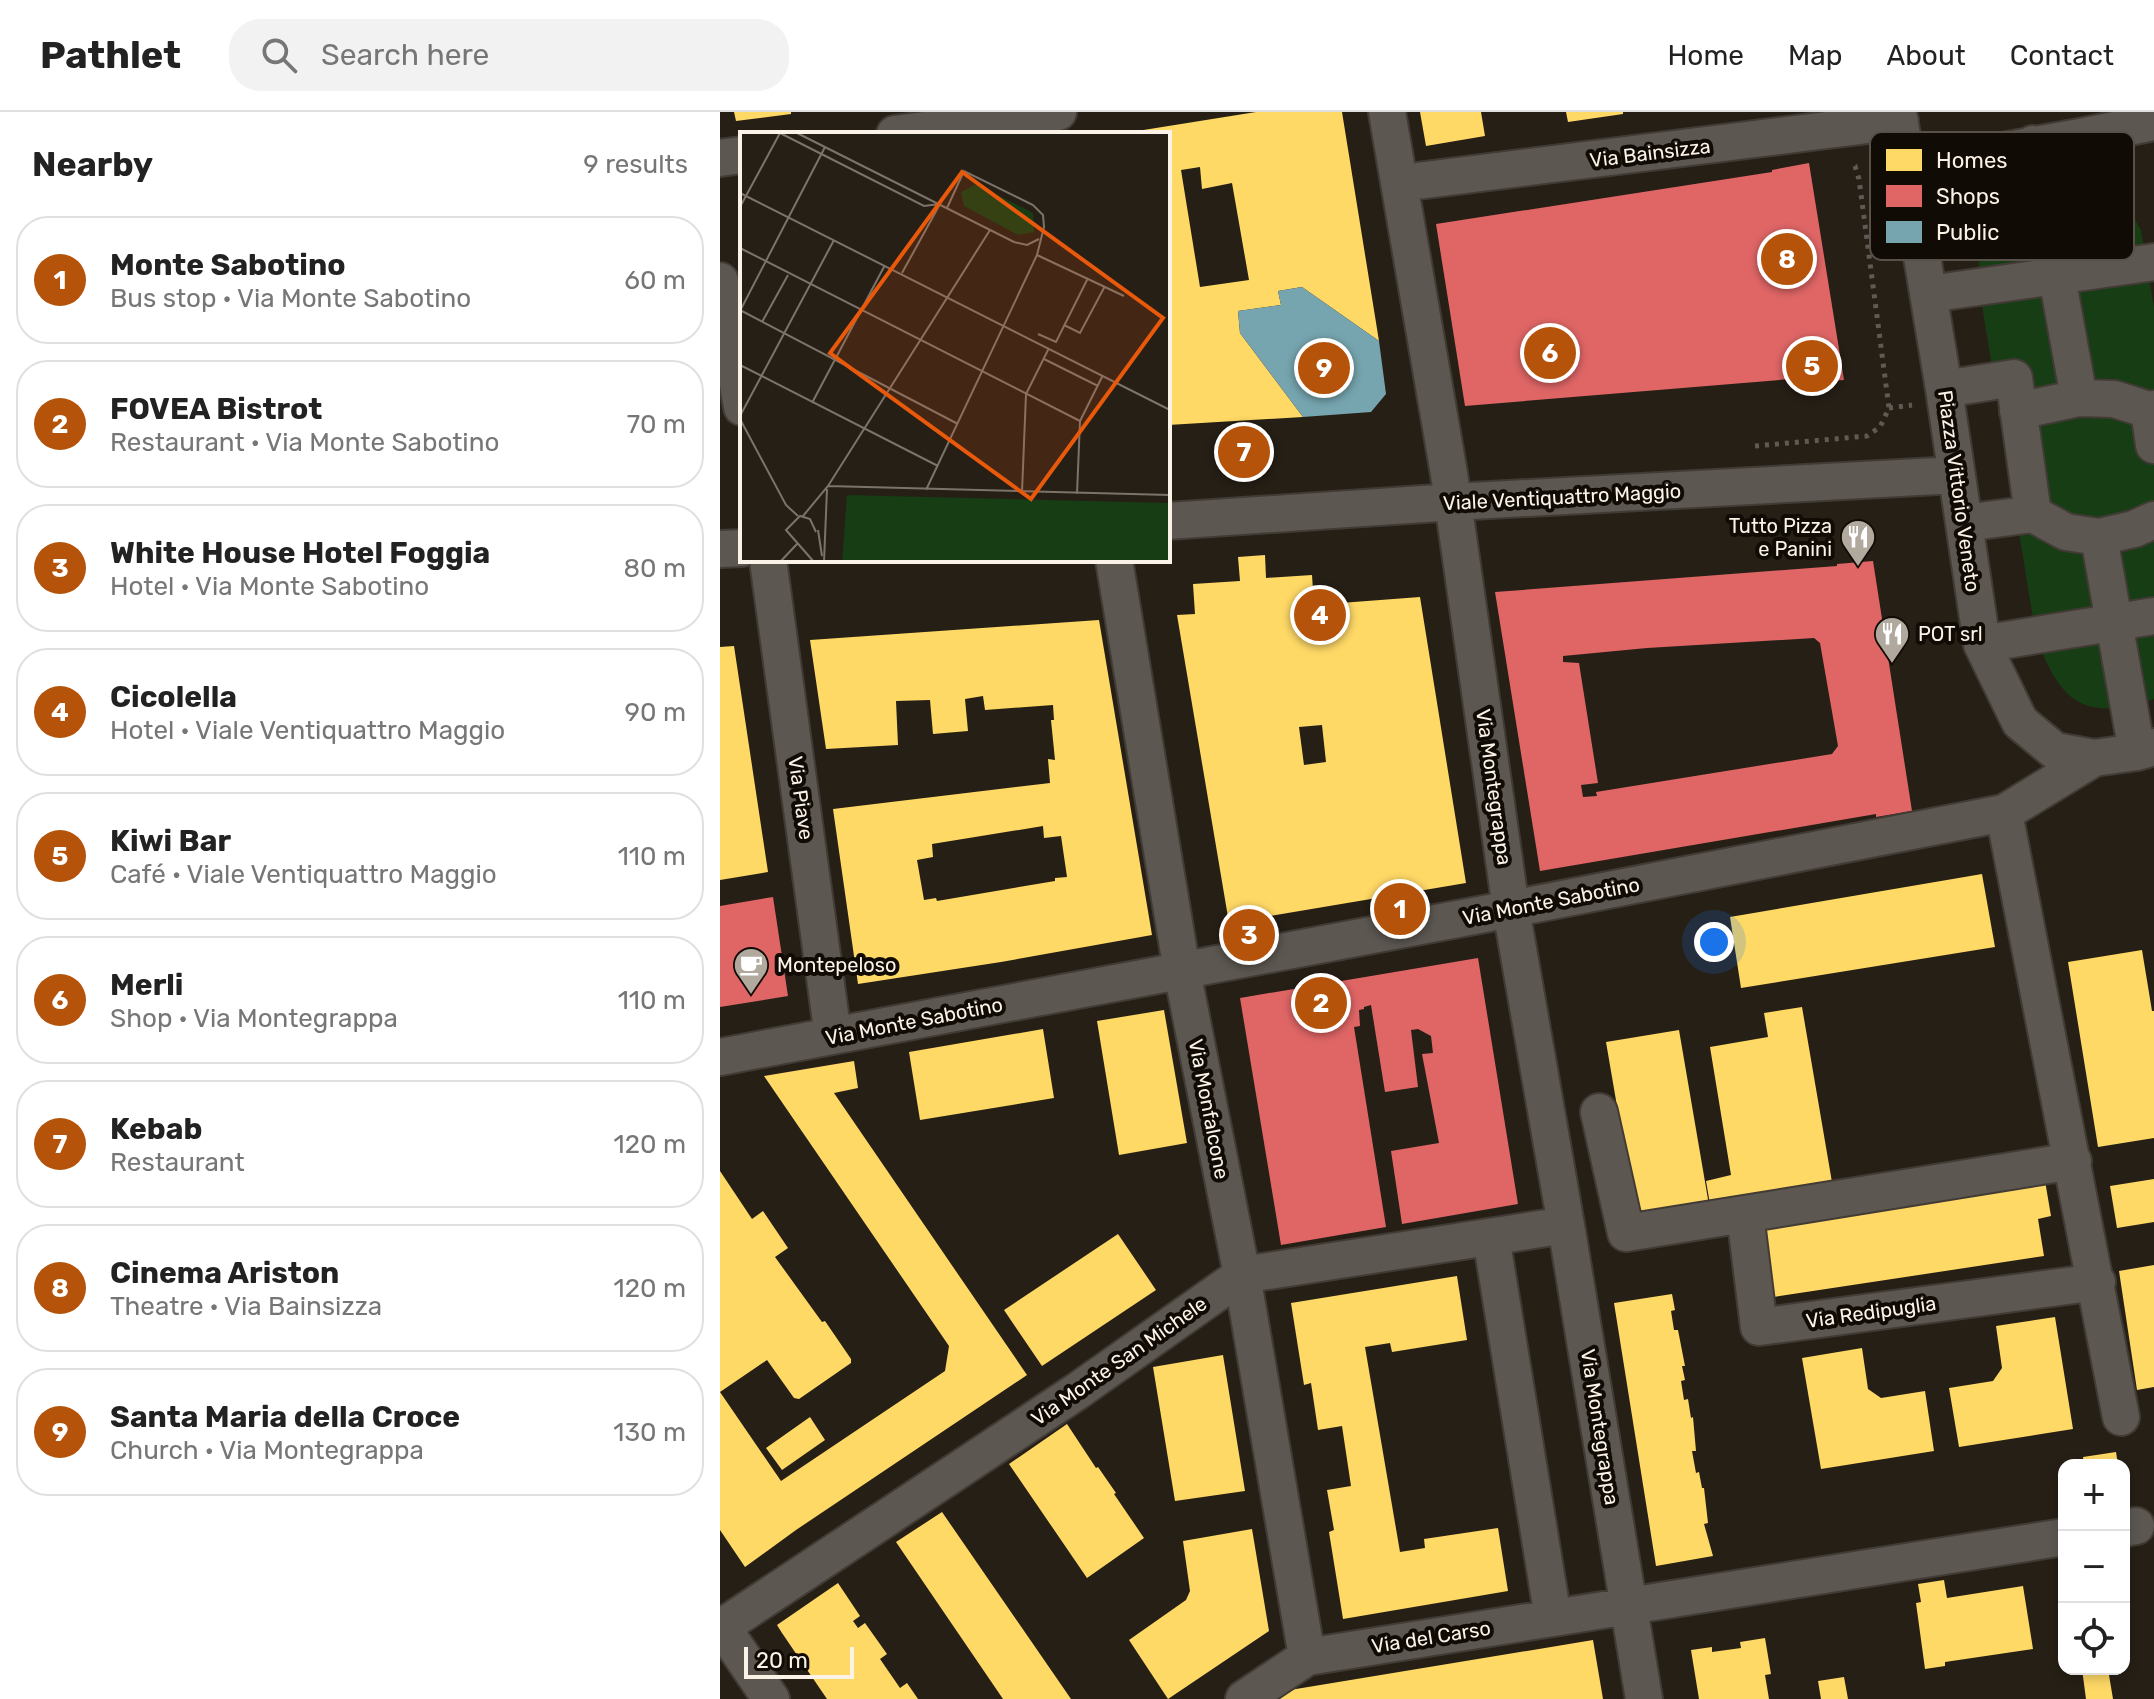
<!DOCTYPE html>
<meta charset="utf-8">
<style>
:root{--surface:#fff;--page:#f2f2f2;--text:#222;--muted:#767676;--line:#e0e0e0;--accent:#b45309}
body{margin:0;font-family:Rubik,sans-serif;background:var(--page);color:var(--text)}
.controls{position:absolute;right:24px;bottom:24px;display:grid;overflow:hidden;border-radius:16px;box-shadow:0 4px 12px #0003}
.controls button{width:72px;height:72px;display:grid;place-items:center;padding:0;border:0;border-bottom:2px solid var(--line);background:var(--surface);color:var(--text);font:40px sans-serif}
.scale{position:absolute;left:24px;bottom:20px;width:110px;box-sizing:border-box;padding-left:8px;border:4px solid #fcf3e8;border-top:0;font-size:22px;line-height:28px;white-space:nowrap;color:#fcf3e8;-webkit-text-stroke:6px #110b05;paint-order:stroke}
.you{position:absolute;left:994px;top:830px;width:28px;height:28px;margin:-20px;border:6px solid #fff;border-radius:50%;background:#1a73e8;box-shadow:0 0 0 12px #1a73e833}
.badge{display:grid;place-items:center;width:52px;height:52px;border-radius:50%;background:var(--accent);color:#fff;font-size:26px;font-weight:700}
.pin{position:absolute;translate:-50% -50%;border:4px solid #fff;box-shadow:0 2px 8px #0006}
.list{margin:0;padding:0;list-style:none}
h2{display:flex;justify-content:space-between;align-items:center;height:104px;margin:0;padding:0 32px;font-size:34px}
h2 small{font-size:26px;font-weight:400;color:var(--muted)}
.list li{display:grid;grid-template-columns:52px 1fr auto;gap:24px;align-items:center;box-sizing:border-box;height:128px;margin:0 16px 16px;padding:0 16px;border:2px solid var(--line);border-radius:32px}
.list b{display:block;font-size:30px;white-space:nowrap}
.list p{margin:0;font-size:26px;white-space:nowrap;color:var(--muted)}
.list em{font-size:26px;font-style:normal;color:var(--muted)}
.icon{flex:none;width:44px;height:44px;fill:none;stroke:currentColor;stroke-width:2;stroke-linecap:round;stroke-linejoin:round}
.map{position:relative;flex:none;width:1434px;height:1587px;overflow:hidden}
header{display:flex;align-items:center;gap:48px;box-sizing:border-box;height:112px;padding:0 40px;background:var(--surface);border-bottom:2px solid var(--line)}
header strong{font-size:38px}
nav{display:flex;gap:44px;margin-inline-start:auto;font-size:28px}
.search{width:560px;height:72px;background:var(--page);display:flex;align-items:center;gap:20px;box-sizing:border-box;padding:0 28px;border-radius:32px;color:var(--muted);font-size:30px}
main{display:flex}
aside{flex:1;background:var(--surface)}
.map>svg:first-child{display:block}
.green{fill:#163d14}
.homes{fill:#ffd966;fill-rule:evenodd}
.shops{fill:#e06666;fill-rule:evenodd}
.public{fill:#76a5af}
.lines{fill:none;stroke-linecap:round;stroke-linejoin:round}
.minor-casing{stroke:#423b35;stroke-width:40}
.path{stroke:#5f5a53;stroke-width:5;stroke-dasharray:4 6;stroke-linecap:butt}
.minor{stroke:#5c5751;stroke-width:36}
.labels{text-anchor:middle;stroke-width:8;stroke-linejoin:round;paint-order:stroke}
.street-label{font-size:20px;fill:#fcf3e8;stroke:#110b05}
.poi-label{font-size:20px;fill:#fcf3e8;stroke:#110b05;text-anchor:start}
.inset-road{fill:none;stroke:#7c746a;stroke-width:2}
.view{fill:#e8590c;fill-opacity:0.15;stroke:#e8590c;stroke-width:4}
.inset-edge{fill:none;stroke:#fcf3e8;stroke-width:4}
.key{fill:#110b05;stroke:#585149;stroke-width:2}
.key-label{font-size:22px;fill:#fcf3e8}
</style>
<header>
<strong>Pathlet</strong>
<div class="search"><svg class="icon" aria-label="search" viewBox="0 0 24 24"><circle cx="10" cy="10" r="6"/><path d="M15 15l6 6"/></svg>Search here</div>
<nav><a>Home</a><a>Map</a><a>About</a><a>Contact</a></nav>
</header>
<main>
<aside>
<h2>Nearby<small>9 results</small></h2>
<ul class="list">
<li><span class="badge">1</span><div><b>Monte Sabotino</b><p>Bus stop · Via Monte Sabotino</p></div><em>60 m</em></li>
<li><span class="badge">2</span><div><b>FOVEA Bistrot</b><p>Restaurant · Via Monte Sabotino</p></div><em>70 m</em></li>
<li><span class="badge">3</span><div><b>White House Hotel Foggia</b><p>Hotel · Via Monte Sabotino</p></div><em>80 m</em></li>
<li><span class="badge">4</span><div><b>Cicolella</b><p>Hotel · Viale Ventiquattro Maggio</p></div><em>90 m</em></li>
<li><span class="badge">5</span><div><b>Kiwi Bar</b><p>Café · Viale Ventiquattro Maggio</p></div><em>110 m</em></li>
<li><span class="badge">6</span><div><b>Merli</b><p>Shop · Via Montegrappa</p></div><em>110 m</em></li>
<li><span class="badge">7</span><div><b>Kebab</b><p>Restaurant</p></div><em>120 m</em></li>
<li><span class="badge">8</span><div><b>Cinema Ariston</b><p>Theatre · Via Bainsizza</p></div><em>120 m</em></li>
<li><span class="badge">9</span><div><b>Santa Maria della Croce</b><p>Church · Via Montegrappa</p></div><em>130 m</em></li>
</ul>
</aside>
<div class="map">
<svg width="1434" height="1587" viewBox="0 0 1434 1587">
<rect width="100%" height="100%" fill="#261f16"/>
<path class="green" d="M 1356,67 L 1391,82 L 1410,99 L 1421,118 L 1434,196 L 1434,587 C 1363,610 1341,591 1316,525 L 1259,175 L 1259,138 L 1269,108 L 1292,80 L 1319,70 Z"/>
<path class="homes" d="M 14,0 L 71,0 L 71,2 L 16,9 Z
M 536,0 L 622,0 L 659,229 L 582,175 L 558,179 L 561,193 L 518,199 L 520,221 L 583,305 L 448,313 L 448,22 L 411,22 L 411,20 ZM 480,55 L 482,77 L 512,71 L 529,168 L 480,175 L 461,58 Z
M 700,0 L 761,0 L 765,24 L 706,34 Z
M 846,0 L 903,0 L 903,2 L 848,10 Z
M 545,443 L 546,466 L 592,463 L 594,493 L 700,485 L 746,771 L 509,811 L 457,503 L 475,502 L 473,472 L 520,469 L 518,445 ZM 602,613 L 606,650 L 584,653 L 579,615 Z
M 379,508 L 432,823 L 281,850 L 138,872 L 113,697 L 330,671 L 328,647 L 335,648 L 331,608 L 334,608 L 333,593 L 265,598 L 263,584 L 245,587 L 248,619 L 213,622 L 210,588 L 176,589 L 178,633 L 106,637 L 90,528 ZM 323,714 L 324,726 L 341,724 L 347,765 L 335,766 L 335,769 L 217,789 L 216,786 L 204,788 L 197,748 L 213,745 L 212,732 Z
M 14,534 L 48,760 L 0,768 L 0,535 Z
M 1262,762 L 1275,835 L 1021,876 L 1010,805 Z
M 1422,838 L 1432,899 L 1434,899 L 1434,1026 L 1378,1035 L 1348,850 Z
M 1082,895 L 1113,1076 L 991,1098 L 986,1069 L 1011,1063 L 990,935 L 1048,925 L 1044,901 Z
M 444,898 L 467,1031 L 399,1043 L 377,909 Z
M 323,917 L 334,986 L 200,1008 L 189,940 Z
M 959,918 L 990,1099 L 917,1111 L 886,930 Z
M 134,949 L 138,976 L 114,981 L 307,1263 L 76,1418 L 25,1455 L 0,1418 L 0,1059 L 32,1107 L 43,1099 L 68,1136 L 55,1145 L 102,1210 L 105,1209 L 131,1247 L 131,1251 L 79,1287 L 74,1286 L 47,1248 L 0,1280 L 61,1369 L 225,1259 L 229,1234 L 44,964 Z
M 1323,1057 L 1331,1104 L 1318,1107 L 1324,1144 L 1047,1186 L 1036,1119 L 1277,1078 Z
M 1434,1067 L 1434,1110 L 1397,1116 L 1390,1074 Z
M 398,1122 L 436,1178 L 322,1254 L 284,1198 Z
M 1434,1153 L 1434,1275 L 1417,1278 L 1399,1159 Z
M 737,1164 L 747,1228 L 672,1240 L 670,1231 L 645,1235 L 680,1440 L 705,1436 L 704,1427 L 778,1416 L 788,1479 L 623,1507 L 609,1420 L 614,1418 L 607,1378 L 631,1374 L 622,1314 L 598,1318 L 591,1271 L 584,1273 L 571,1191 Z
M 952,1182 L 955,1198 L 951,1199 L 954,1218 L 958,1218 L 965,1254 L 962,1254 L 965,1268 L 961,1269 L 964,1288 L 968,1287 L 971,1306 L 973,1305 L 976,1339 L 972,1339 L 976,1361 L 979,1360 L 982,1376 L 984,1376 L 988,1411 L 984,1412 L 993,1444 L 936,1454 L 894,1191 Z
M 1335,1205 L 1353,1317 L 1239,1335 L 1229,1276 L 1273,1269 L 1282,1256 L 1276,1214 Z
M 1142,1236 L 1148,1277 L 1161,1286 L 1205,1279 L 1214,1339 L 1101,1357 L 1082,1246 Z
M 503,1243 L 525,1379 L 455,1389 L 433,1255 Z
M 90,1305 L 105,1328 L 62,1358 L 46,1336 Z
M 347,1312 L 376,1356 L 378,1355 L 396,1381 L 394,1382 L 424,1426 L 367,1466 L 289,1352 Z
M 1396,1340 L 1398,1353 L 1364,1353 L 1363,1345 Z
M 1404,1357 L 1406,1357 L 1409,1384 L 1404,1385 Z
M 222,1400 L 351,1587 L 283,1587 L 176,1430 Z
M 532,1417 L 549,1519 L 448,1587 L 409,1528 L 466,1488 L 470,1479 L 463,1429 Z
M 1224,1468 L 1227,1486 L 1303,1474 L 1313,1537 L 1225,1550 L 1225,1554 L 1205,1557 L 1196,1491 L 1201,1490 L 1198,1472 Z
M 118,1471 L 140,1504 L 133,1509 L 138,1516 L 145,1511 L 167,1542 L 160,1547 L 180,1576 L 187,1571 L 198,1587 L 107,1587 L 62,1521 L 57,1513 Z
M 1045,1526 L 1051,1562 L 1045,1563 L 1049,1587 L 979,1587 L 971,1538 L 992,1535 L 992,1540 L 1021,1536 L 1020,1530 Z
M 873,1528 L 883,1587 L 556,1587 L 570,1578 Z
M 1362,1557 L 1388,1557 L 1393,1587 L 1366,1587 Z
M 1124,1565 L 1128,1587 L 1101,1587 L 1098,1569 Z"/>
<path class="shops" d="M 1089,51 L 1124,268 L 1083,271 L 1083,266 L 745,294 L 716,112 L 1052,60 L 1052,58 Z
M 1153,449 L 1192,699 L 1156,705 L 1156,702 L 820,759 L 775,480 L 1117,454 L 1117,452 ZM 1094,526 L 1100,531 L 1118,634 L 1112,642 L 876,680 L 877,684 L 863,685 L 861,673 L 878,671 L 859,551 L 843,550 L 843,544 L 927,536 Z
M 53,785 L 68,884 L 0,895 L 0,794 Z
M 758,846 L 798,1092 L 682,1112 L 671,1039 L 719,1031 L 702,942 L 713,941 L 711,924 L 698,917 L 691,918 L 698,975 L 665,980 L 651,893 L 644,895 L 644,897 L 639,898 L 640,914 L 634,915 L 666,1115 L 561,1133 L 520,886 Z"/>
<path class="public" d="M 582,175 L 659,229 L 666,282 L 651,300 L 583,305 L 520,221 L 518,199 L 561,193 L 558,179 Z"/>
<g class="lines">
<defs>
<path id="minor" d="M 667,0 L 729,362 L 791,797 L 846,1113 L 924,1587
M 1178,0 L 1224,277 L 1262,532 L 1300,610 L 1335,639 L 1374,646
M 175,22 L 338,0
M 1313,32 L 1359,286
M 0,46 L 22,43
M 1188,56 L 1360,25 L 1434,10
M 681,71 L 1180,9
M 0,169 L 22,295
M 1209,182 L 1434,150
M 1224,277 L 1294,266 L 1313,402
M 1429,298 L 1434,333
M 1298,299 L 1359,286 L 1394,287 L 1429,298 L 1434,297
M 448,409 L 733,390 L 1236,363
M 1244,411 L 1313,402 L 1346,420 L 1379,425 L 1414,417 L 1434,408
M 1379,425 L 1417,640
M 0,437 L 22,436
M 48,448 L 113,924
M 394,448 L 462,859 L 522,1163 L 587,1545
M 1262,532 L 1434,504
M 1284,701 L 1401,1305
M 0,945 L 791,797 L 1284,701 L 1374,646 L 1417,640 L 1434,635
M 879,1000 L 906,1121 L 1353,1049
M 1025,1102 L 1039,1215 L 1377,1170
M 771,1125 L 833,1506
M 1404,1416 L 1416,1414
M 0,1512 L 51,1587
M 2,1515 L 356,1280 L 522,1163 L 846,1113
M 524,1587 L 587,1545 L 1344,1425"/>
</defs>
<use href="#minor" class="minor-casing"/>
<path class="path" d="M 1169,296 L 1192,293
M 1035,334 L 1147,324 L 1160,315 L 1169,296 L 1139,67 L 1135,54 L 1131,51"/>
<use href="#minor" class="minor"/>
</g>
<defs>
<symbol id="restaurant-pin" viewBox="-11 -11 22 30"><path d="M0 17L-7.5 6A9.5 9.5 0 1 1 7.5 6Z" fill="#b1a99e" stroke="#110b05"/><path d="M-5-6h1v4h1v-4h1v4h1v-4h1v5L-1.5 .5V6h-2V.5L-5-1ZM5-6V6H3V1.5H1.5Q1.5-4 5-6Z" fill="#fff"/></symbol>
<symbol id="cafe-pin" viewBox="-11 -11 22 30"><path d="M0 17L-7.5 6A9.5 9.5 0 1 1 7.5 6Z" fill="#b1a99e" stroke="#110b05"/><path d="M-5.5-4.5H6V0H3Q3 3.5 0 3.5H-2.5Q-5.5 3.5-5.5 0ZM3-3.2v2h1.7v-2ZM-6 4.5H4V6H-6Z" fill="#fff"/></symbol>
</defs>
<g fill-rule="evenodd">
<use href="#restaurant-pin" x="1118" y="405" width="40" height="54"/>
<use href="#restaurant-pin" x="1152" y="502" width="40" height="54"/>
<use href="#cafe-pin" x="11" y="833" width="40" height="54"/>
</g>
<g class="labels">
<g class="street-label">
<text transform="translate(930 41) rotate(-7)" y="7">Via Bainsizza</text>
<text transform="translate(1239 379) rotate(82)" y="7">Piazza Vittorio Veneto</text>
<text transform="translate(842 385) rotate(-3)" y="7">Viale Ventiquattro Maggio</text>
<text transform="translate(774 675) rotate(82)" y="7">Via Montegrappa</text>
<text transform="translate(81 686) rotate(82)" y="7">Via Piave</text>
<text transform="translate(831 789) rotate(-11)" y="7">Via Monte Sabotino</text>
<text transform="translate(194 909) rotate(-11)" y="7">Via Monte Sabotino</text>
<text transform="translate(489 997) rotate(79)" y="7">Via Monfalcone</text>
<text transform="translate(1151 1200) rotate(-8)" y="7">Via Redipuglia</text>
<text transform="translate(399 1249) rotate(-35)" y="7">Via Monte San Michele</text>
<text transform="translate(880 1315) rotate(81)" y="7">Via Montegrappa</text>
<text transform="translate(711 1525) rotate(-9)" y="7">Via del Carso</text>
</g>
<g class="poi-label">
<text x="1112" y="421" text-anchor="end">Tutto Pizza<tspan x="1112" dy="23">e Panini</tspan></text>
<text x="1198" y="529">POT srl</text>
<text x="57" y="860">Montepeloso</text>
</g>
</g>
<g transform="translate(20 20)">
<rect width="430" height="430" fill="#261f16"/>
<path d="M 236,52 L 293,81 L 294,100 L 278,103 L 224,74 L 221,60 ZM 107,363 L 430,371 L 430,430 L 102,430 Z" fill="#163d14"/>
<path class="inset-road" d="M 38,0 L 184,74 L 200,72M 55,0 L 274,110 L 287,113 L 299,107M 0,61 L 430,278M 0,75 L 40,1M 0,116 L 340,289M 297,123 L 384,164M 162,141 L 200,72M 0,178 L 218,292M 0,179 L 85,15M 22,190 L 48,143M 324,193 L 340,201 L 365,154M 298,202 L 316,210 L 348,146M 304,227 L 358,254M 0,233 L 198,334M 72,271 L 145,133M 0,284 L 94,108M 0,287 L 46,373 L 58,384M 88,354 L 430,363M 186,358 L 297,123 L 304,95 L 303,83 L 293,73 L 224,39 L 207,76M 282,360 L 286,262 L 309,216M 337,362 L 340,289 L 363,243M 63,384 L 88,354 L 250,98M 78,398 L 82,424M 40,430 L 57,412M 74,430 L 46,398 L 60,384 L 70,387 L 76,400M 84,430 L 87,357"/>
<path class="view" d="M 222,40 L 423,186 L 291,367 L 90,221 Z"/>
<rect width="430" height="430" class="inset-edge"/>
</g>
<rect x="1150" y="20" width="264" height="128" rx="12" class="key"/>
<rect x="1166" y="37" width="36" height="22" fill="#ffd966"/>
<rect x="1166" y="73" width="36" height="22" fill="#e06666"/>
<rect x="1166" y="109" width="36" height="22" fill="#76a5af"/>
<g class="key-label">
<text x="1216" y="56">Homes</text>
<text x="1216" y="92">Shops</text>
<text x="1216" y="128">Public</text>
</g>
</svg>
<div class="controls">
<button>+</button>
<button>−</button>
<button><svg class="icon" aria-label="locate" viewBox="0 0 24 24"><circle cx="12" cy="12" r="6"/><path d="M12 2v4M12 18v4M2 12h4M18 12h4"/></svg></button>
</div>
<div class="scale">20 m</div>
<div class="you"></div>
<div class="pin badge" style="left:680px;top:797px">1</div>
<div class="pin badge" style="left:601px;top:891px">2</div>
<div class="pin badge" style="left:529px;top:823px">3</div>
<div class="pin badge" style="left:600px;top:503px">4</div>
<div class="pin badge" style="left:1092px;top:254px">5</div>
<div class="pin badge" style="left:830px;top:241px">6</div>
<div class="pin badge" style="left:524px;top:340px">7</div>
<div class="pin badge" style="left:1067px;top:147px">8</div>
<div class="pin badge" style="left:604px;top:256px">9</div>
</div>
</main>
